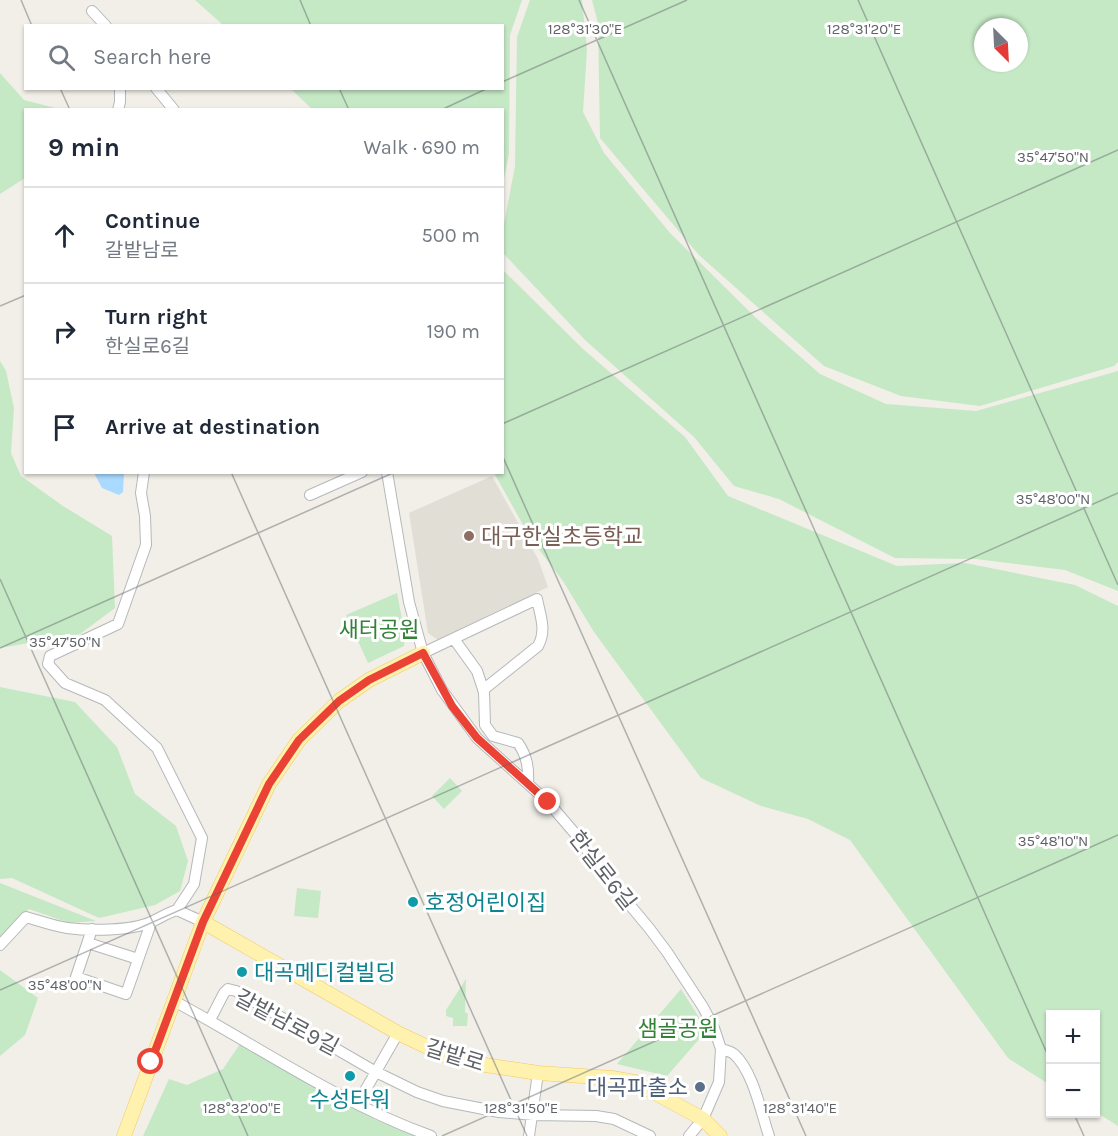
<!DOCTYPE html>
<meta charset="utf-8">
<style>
:root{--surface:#fff;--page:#f2f2f3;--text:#1f2937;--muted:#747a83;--line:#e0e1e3}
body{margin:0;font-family:Karla,"Noto Sans KR",sans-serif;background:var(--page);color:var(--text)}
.controls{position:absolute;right:18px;bottom:18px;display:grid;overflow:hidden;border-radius:0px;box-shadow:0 2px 4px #0004}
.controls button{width:54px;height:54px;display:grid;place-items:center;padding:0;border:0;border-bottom:2px solid var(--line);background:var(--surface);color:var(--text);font:30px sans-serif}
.compass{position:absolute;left:974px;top:18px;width:54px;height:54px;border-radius:50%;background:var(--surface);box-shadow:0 2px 4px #0004;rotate:156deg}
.stop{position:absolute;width:18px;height:18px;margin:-14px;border:4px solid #ea4335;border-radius:50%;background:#fff}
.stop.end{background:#ea4335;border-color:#fff;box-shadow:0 2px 6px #0008}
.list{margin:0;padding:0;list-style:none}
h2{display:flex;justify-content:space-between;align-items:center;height:78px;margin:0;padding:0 24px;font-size:26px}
h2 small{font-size:20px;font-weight:400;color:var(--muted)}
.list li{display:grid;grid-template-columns:39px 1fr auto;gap:18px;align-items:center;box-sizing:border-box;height:96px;padding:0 24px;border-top:2px solid var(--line)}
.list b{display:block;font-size:22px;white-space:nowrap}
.list p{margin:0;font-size:20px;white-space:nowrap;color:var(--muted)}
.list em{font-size:20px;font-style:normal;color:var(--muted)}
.icon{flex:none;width:33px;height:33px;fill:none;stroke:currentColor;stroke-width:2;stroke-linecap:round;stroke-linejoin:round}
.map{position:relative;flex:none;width:1118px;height:1136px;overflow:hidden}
.search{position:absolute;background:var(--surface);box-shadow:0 2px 4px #0004;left:24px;top:24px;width:480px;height:66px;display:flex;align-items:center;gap:15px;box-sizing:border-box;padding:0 21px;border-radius:0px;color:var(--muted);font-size:22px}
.panel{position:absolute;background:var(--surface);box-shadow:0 2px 4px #0004;left:24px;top:108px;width:480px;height:366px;border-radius:0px}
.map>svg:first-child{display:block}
.education{fill:#e1ded6}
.green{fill:#c5e8c5;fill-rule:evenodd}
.water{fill:#aadaff}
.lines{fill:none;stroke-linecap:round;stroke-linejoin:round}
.minor-casing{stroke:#b5b8bc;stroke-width:12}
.major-casing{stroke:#f2c960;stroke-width:15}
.minor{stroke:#fff;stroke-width:10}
.major{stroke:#fff2af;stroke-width:14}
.route{stroke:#ea4335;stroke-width:8}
.ticks{fill:none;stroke:#5f6368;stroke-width:1.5;stroke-opacity:0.45}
.education-dot{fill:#8d6e63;stroke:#fff;stroke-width:2}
.culture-dot{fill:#0f9aa8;stroke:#fff;stroke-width:2}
.service-dot{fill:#5c6f8a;stroke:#fff;stroke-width:2}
.labels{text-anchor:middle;stroke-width:6;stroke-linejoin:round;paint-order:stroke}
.education-label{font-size:22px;fill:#785e54;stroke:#fff;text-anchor:start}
.park-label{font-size:22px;fill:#348238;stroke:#fff}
.street-label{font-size:22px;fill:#5f6368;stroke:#fff}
.culture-label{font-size:22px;fill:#0d838f;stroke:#fff;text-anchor:start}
.service-label{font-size:22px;fill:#4e5e75;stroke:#fff;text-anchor:end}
.ticks-label{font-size:15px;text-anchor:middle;fill:#5f6368;stroke:#fff;stroke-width:6;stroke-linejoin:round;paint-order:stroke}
</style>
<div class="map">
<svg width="1118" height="1136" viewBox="0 0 1118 1136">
<rect width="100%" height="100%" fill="#f1efe8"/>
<path class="education" d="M 492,476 L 538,559 L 548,587 L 438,640 L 428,633 L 409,513 Z"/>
<path class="green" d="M 195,0 L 522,0 L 510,35 L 509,154 L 503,183 L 502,110 L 312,109 L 291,89 L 502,88 L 502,26 L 223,25 Z
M 530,0 L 582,0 L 587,50 L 583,112 L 604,153 L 670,233 L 755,317 L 820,374 L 886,404 L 976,411 L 1118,371 L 1118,591 L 1065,570 L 976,559 L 895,558 L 779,499 L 734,486 L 694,437 L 585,340 L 503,253 L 503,229 L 515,166 L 517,37 Z
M 592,0 L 1118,0 L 1118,362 L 1114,366 L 980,406 L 901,396 L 824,366 L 699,255 L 600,138 L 598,23 ZM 983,27 L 1019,27 L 1019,63 L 983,63 Z
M 0,73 L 24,100 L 59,109 L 26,110 L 25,178 L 0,194 Z
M 503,270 L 583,349 L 685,437 L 728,496 L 897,566 L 965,563 L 1075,585 L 1118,606 L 1118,1126 L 1096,1112 L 1096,1014 L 1050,1014 L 1050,1085 L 1008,1058 L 850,840 L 808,819 L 761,806 L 701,778 L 594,632 L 563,581 L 531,539 L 494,473 L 502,472 Z
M 0,361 L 6,371 L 14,408 L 11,453 L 21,476 L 63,506 L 112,536 L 115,608 L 80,634 L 0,648 Z
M 397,593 L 405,635 L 404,646 L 368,663 L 346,615 Z
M 0,687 L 75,702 L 117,747 L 135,794 L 176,826 L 188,861 L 180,891 L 155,905 L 99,918 L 12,878 L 0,879 Z
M 450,778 L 462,791 L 444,809 L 432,796 Z
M 0,883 L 96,921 L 69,923 L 29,909 L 0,937 Z
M 297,888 L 321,891 L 318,918 L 294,916 Z
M 0,970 L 38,998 L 25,1035 L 0,1056 Z
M 466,979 L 465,1012 L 468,1014 L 467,1026 L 453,1026 L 453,1018 L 446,1016 L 446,1010 Z
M 681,989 L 707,1030 L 667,1076 L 617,1064 Z
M 240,1044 L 376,1120 L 415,1136 L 143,1136 L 169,1079 L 187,1085 L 223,1069 Z"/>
<path class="water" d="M 94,473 L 124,473 L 123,492 L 119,495 L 102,488 Z"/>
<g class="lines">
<defs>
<path id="minor" d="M 92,11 L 106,26
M 156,88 L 174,110
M 118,110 L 120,102 L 120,90
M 144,472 L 141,493 L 145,516 L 146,545 L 118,624 L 50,656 L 48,664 L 65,683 L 105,700 L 157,748 L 202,838 L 194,884 L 177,910
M 387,472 L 409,602 L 423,653 L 442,690 L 477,738 L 548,802 L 578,837 L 599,868 L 649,928 L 667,952 L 703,1007 L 714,1028 L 721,1049 L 719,1082 L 703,1119 L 689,1136
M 310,495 L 362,472
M 454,639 L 477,671 L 484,692 L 485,725 L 493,736 L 518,743 C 527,756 529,768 528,784
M 423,653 L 537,599 C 540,615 547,630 538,646 L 483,690
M 92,929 L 76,977 L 126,994 L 151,923
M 88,943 L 138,959
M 0,945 L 26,917 C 40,921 53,926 67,928 C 89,931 131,931 151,922 C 160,918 167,913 177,910 L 203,922
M 174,1001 C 258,1046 341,1104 431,1136
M 210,1020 L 224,993 L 228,989 L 236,991 L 376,1072 L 417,1092 L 443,1101 L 499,1112 L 534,1115 L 596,1116 L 614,1119 L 650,1136
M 721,1049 C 725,1050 730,1051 734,1054 C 753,1071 761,1112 769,1136
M 358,1103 L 398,1033
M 529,1136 L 538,1073"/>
<path id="major" d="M 203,922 L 398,1033 L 446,1056 L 472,1063 L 538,1073 L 612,1078 L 635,1082 L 703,1119 L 720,1136
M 124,1136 L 203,922 L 269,784 L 299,740 L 339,701 L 369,680 L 423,653"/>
</defs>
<use href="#minor" class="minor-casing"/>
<use href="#major" class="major-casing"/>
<use href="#minor" class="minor"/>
<use href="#major" class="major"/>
</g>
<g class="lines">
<path class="route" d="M 151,1062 L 203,922 L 269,784 L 299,740 L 339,701 L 369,680 L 423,653 L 452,706 L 477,738 L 548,802"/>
</g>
<path class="ticks" d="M 21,0 L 32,26M 300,0 L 311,26M 579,0 L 1050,1060M 858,0 L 1118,585M 502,82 L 687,0M 60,88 L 70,110M 339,88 L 349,110M 441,110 L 488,88M 0,306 L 26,295M 502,424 L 1118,150M 502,455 L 806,1136M 231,472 L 527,1136M 0,579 L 248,1136M 0,648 L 395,472M 0,990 L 1118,493M 1074,1114 L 1084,1136M 442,1136 L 1118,835"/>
<circle class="education-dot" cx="469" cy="536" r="6"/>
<g class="culture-dot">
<circle cx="413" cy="902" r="6"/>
<circle cx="242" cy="972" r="6"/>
<circle cx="350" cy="1076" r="6"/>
</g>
<circle class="service-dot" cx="700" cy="1087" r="6"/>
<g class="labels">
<g class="education-label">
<text x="481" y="544">대구한실초등학교</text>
</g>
<g class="park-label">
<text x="379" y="637">새터공원</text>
<text x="678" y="1036">샘골공원</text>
</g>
<g class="street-label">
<text transform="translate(603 870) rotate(52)" y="8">한실로6길</text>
<text transform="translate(287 1022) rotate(28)" y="8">갈밭남로9길</text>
<text transform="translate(455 1055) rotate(17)" y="8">갈밭로</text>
</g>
<g class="culture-label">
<text x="425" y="910">호정어린이집</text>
<text x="254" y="980">대곡메디컬빌딩</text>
<text x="350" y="1107" text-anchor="middle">수성타워</text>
</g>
<g class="service-label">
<text x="688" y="1095">대곡파출소</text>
</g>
</g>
<g class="ticks-label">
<text x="585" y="34">128°31'30"E</text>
<text x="864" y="34">128°31'20"E</text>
<text x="1053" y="162">35°47'50"N</text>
<text x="1053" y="504">35°48'00"N</text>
<text x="65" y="647">35°47'50"N</text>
<text x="1053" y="846">35°48'10"N</text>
<text x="65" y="990">35°48'00"N</text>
<text x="242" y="1113">128°32'00"E</text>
<text x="521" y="1113">128°31'50"E</text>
<text x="800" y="1113">128°31'40"E</text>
</g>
</svg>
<div class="controls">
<button>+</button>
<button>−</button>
</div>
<svg class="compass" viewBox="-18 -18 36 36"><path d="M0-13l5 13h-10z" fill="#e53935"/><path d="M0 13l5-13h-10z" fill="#747a83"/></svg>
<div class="stop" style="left:151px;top:1062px"></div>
<div class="stop end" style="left:548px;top:802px"></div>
<div class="search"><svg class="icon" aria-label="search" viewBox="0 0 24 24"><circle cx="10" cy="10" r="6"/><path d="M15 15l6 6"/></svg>Search here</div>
<section class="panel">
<h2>9 min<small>Walk · 690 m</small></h2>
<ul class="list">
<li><svg class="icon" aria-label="ahead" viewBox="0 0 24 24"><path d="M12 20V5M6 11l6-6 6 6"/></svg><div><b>Continue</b><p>갈밭남로</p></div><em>500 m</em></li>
<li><svg class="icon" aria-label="right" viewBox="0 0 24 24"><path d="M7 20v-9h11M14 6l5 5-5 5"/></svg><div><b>Turn right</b><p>한실로6길</p></div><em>190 m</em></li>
<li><svg class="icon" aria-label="arrive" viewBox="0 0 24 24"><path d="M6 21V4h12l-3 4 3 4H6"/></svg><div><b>Arrive at destination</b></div></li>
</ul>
</section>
</div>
